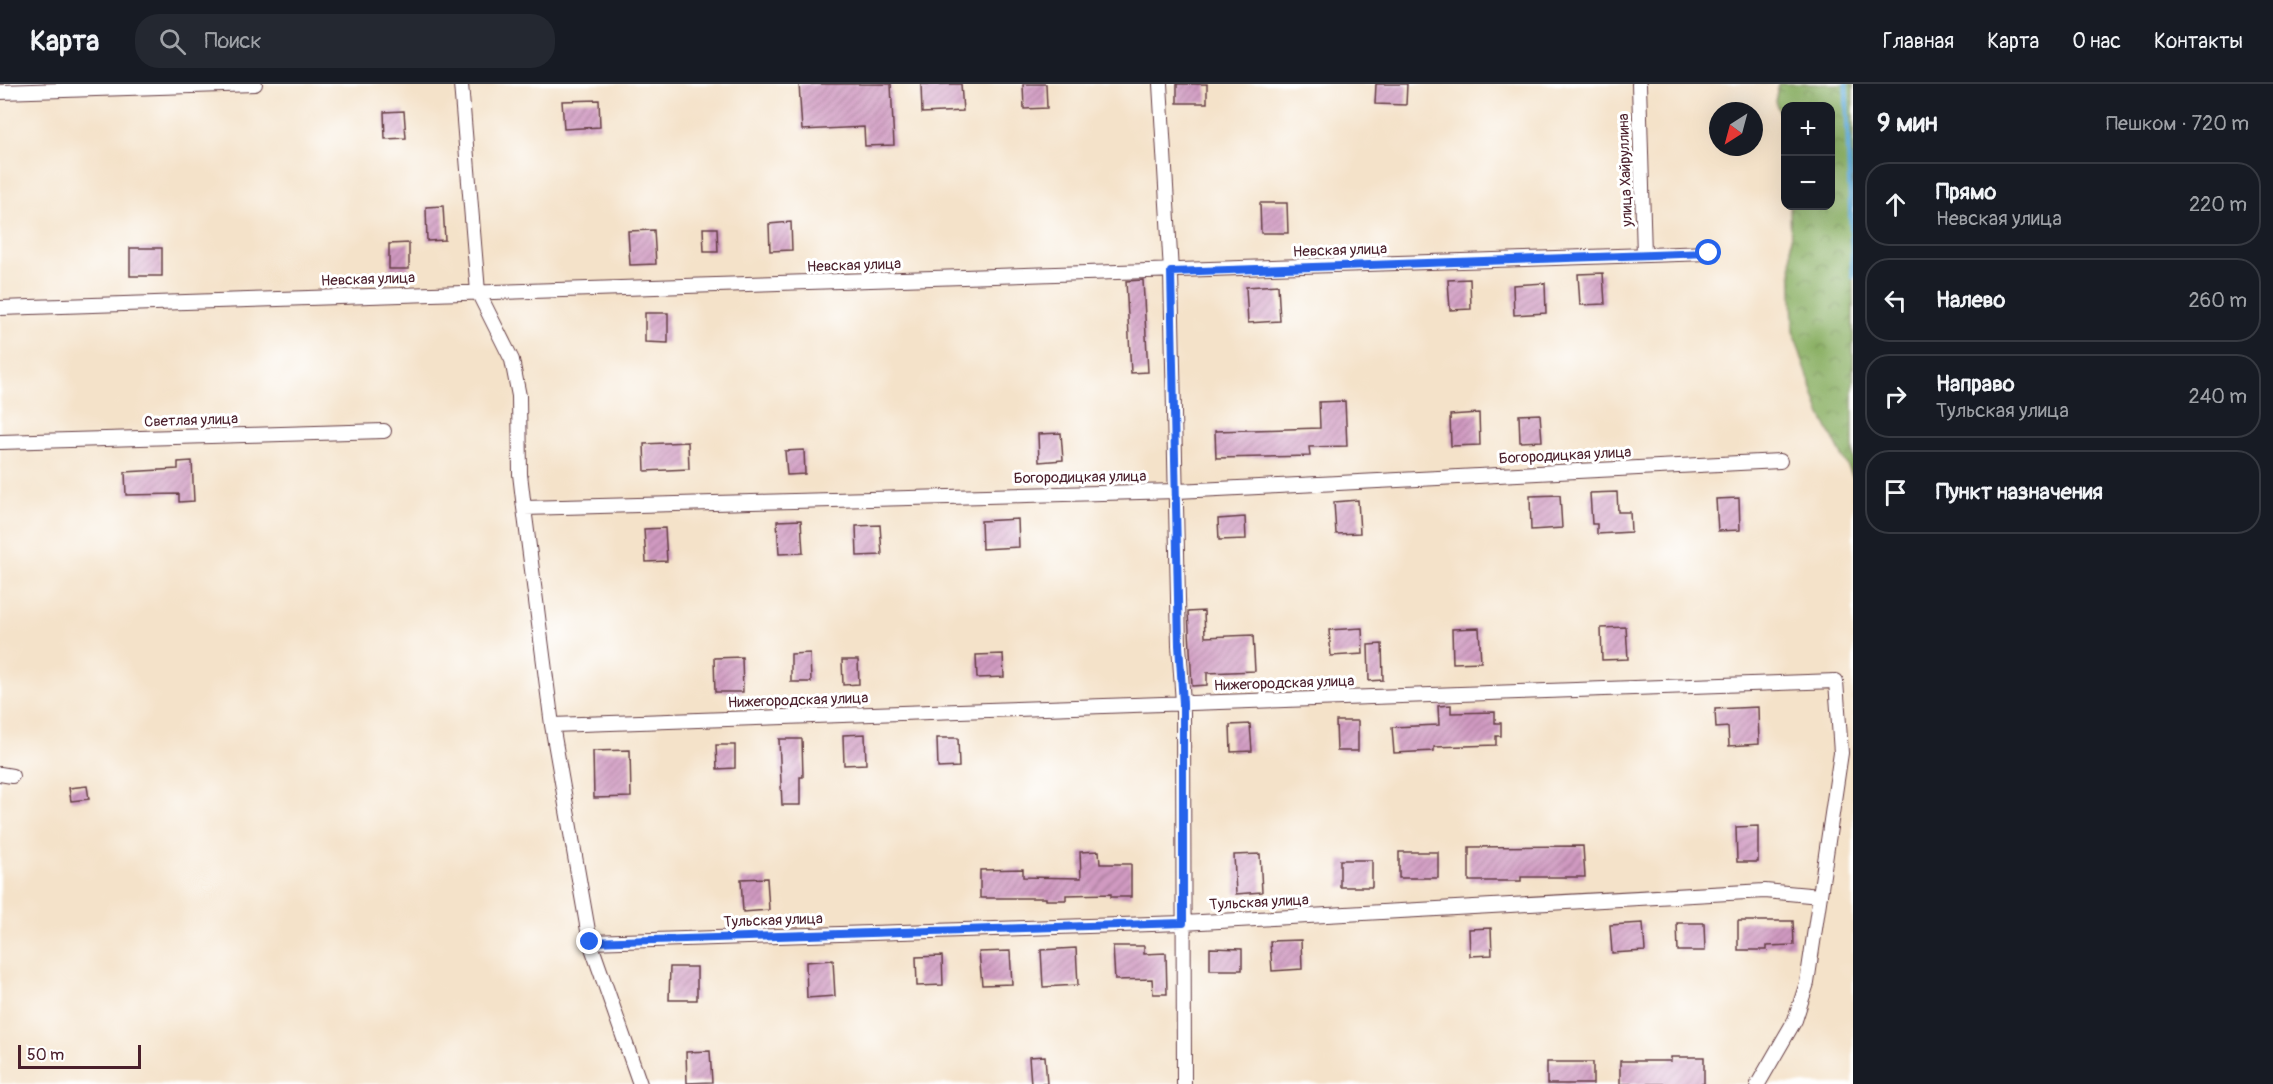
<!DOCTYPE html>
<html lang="ru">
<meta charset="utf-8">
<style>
:root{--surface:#171b24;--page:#242831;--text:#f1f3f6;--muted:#9ea1a6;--line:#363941}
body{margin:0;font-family:Pangolin,sans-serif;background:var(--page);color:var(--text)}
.controls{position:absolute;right:18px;top:18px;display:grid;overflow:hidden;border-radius:12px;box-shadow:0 6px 24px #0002}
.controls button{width:54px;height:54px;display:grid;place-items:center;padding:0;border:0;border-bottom:2px solid var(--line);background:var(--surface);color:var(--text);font:30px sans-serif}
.compass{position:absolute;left:1709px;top:18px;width:54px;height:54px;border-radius:50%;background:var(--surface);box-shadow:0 6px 24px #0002;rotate:216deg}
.scale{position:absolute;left:18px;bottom:15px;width:123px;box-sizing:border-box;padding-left:6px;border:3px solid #4a1f2b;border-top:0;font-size:16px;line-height:21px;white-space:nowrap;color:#4a1f2b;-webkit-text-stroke:4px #fff;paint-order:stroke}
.stop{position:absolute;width:18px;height:18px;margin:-14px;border:4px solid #2563eb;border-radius:50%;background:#fff}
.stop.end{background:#2563eb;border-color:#fff;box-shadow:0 2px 6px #0008}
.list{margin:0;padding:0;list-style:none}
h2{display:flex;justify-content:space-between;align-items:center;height:78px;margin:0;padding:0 24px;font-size:26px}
h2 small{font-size:20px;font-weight:400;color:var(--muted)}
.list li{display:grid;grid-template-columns:39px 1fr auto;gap:18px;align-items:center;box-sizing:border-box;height:84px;margin:0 12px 12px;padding:0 12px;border:2px solid var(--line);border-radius:24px}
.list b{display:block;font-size:22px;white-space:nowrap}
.list p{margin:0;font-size:20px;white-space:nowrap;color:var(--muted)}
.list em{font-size:20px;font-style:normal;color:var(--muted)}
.icon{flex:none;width:33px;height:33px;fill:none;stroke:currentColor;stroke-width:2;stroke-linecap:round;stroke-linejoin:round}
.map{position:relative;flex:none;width:1853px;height:1000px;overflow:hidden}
header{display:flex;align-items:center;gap:36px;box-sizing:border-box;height:84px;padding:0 30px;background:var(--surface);border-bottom:2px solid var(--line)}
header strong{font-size:28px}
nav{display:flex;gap:33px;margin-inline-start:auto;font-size:21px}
.search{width:420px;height:54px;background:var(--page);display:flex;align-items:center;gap:15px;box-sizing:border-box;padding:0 21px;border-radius:24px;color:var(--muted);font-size:22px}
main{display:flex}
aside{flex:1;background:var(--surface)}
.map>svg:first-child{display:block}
.forest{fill:url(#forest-crowns);stroke:#6b6848;stroke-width:1.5}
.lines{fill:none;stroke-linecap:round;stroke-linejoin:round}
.stream{stroke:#64addc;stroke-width:5}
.building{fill:url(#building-hatch)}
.minor-casing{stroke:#643c43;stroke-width:16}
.minor{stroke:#fff;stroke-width:14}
.route{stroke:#2563eb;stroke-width:8}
.labels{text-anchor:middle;stroke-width:6;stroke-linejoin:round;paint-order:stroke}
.street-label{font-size:15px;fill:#4a1f2b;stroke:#fff}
</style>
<header>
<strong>Карта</strong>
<div class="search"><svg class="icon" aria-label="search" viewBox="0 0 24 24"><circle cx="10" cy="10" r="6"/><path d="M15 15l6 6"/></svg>Поиск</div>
<nav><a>Главная</a><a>Карта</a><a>О нас</a><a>Контакты</a></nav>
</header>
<main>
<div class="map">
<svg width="1853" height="1000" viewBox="0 0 1853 1000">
<defs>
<pattern id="forest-crowns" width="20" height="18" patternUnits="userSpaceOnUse" patternTransform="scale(1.5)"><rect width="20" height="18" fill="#8cb166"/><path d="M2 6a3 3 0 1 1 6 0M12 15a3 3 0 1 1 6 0" fill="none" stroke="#748f54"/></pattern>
<pattern id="building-hatch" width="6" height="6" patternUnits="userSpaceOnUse" patternTransform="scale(1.5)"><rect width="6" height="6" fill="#d09ac1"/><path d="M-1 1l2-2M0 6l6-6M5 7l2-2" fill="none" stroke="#ab7d9d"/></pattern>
</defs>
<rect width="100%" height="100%" fill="#fff"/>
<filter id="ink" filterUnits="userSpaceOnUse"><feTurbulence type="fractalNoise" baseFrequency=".0167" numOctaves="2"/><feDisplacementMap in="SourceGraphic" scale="12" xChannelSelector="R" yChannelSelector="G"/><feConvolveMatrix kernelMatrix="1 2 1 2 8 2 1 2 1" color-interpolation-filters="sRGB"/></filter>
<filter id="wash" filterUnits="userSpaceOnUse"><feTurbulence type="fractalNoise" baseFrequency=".008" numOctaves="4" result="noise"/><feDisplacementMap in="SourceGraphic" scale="24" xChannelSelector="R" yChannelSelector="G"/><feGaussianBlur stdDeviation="1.35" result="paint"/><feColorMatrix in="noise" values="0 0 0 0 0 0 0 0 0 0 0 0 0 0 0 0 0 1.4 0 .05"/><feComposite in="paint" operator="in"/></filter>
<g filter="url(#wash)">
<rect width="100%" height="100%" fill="#f4e2c9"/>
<path class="forest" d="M 1779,0 L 1853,0 L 1853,393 L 1820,329 L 1793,247 L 1790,122 L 1830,122 L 1830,22 L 1786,22 L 1785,43 L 1775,17 Z"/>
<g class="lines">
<path class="stream" d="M 1846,0 L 1853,192"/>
</g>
<g id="blocks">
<path class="building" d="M 799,0 L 891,0 L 894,61 L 865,62 L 864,43 L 802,46 Z
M 921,0 L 961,0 L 963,27 L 922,29 Z
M 1023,0 L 1046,0 L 1047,24 L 1024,25 Z
M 1177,0 L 1207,0 L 1207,19 L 1177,19 Z
M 1376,0 L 1407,0 L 1406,21 L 1375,20 Z
M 599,16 L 600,43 L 564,45 L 562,17 Z
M 404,27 L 406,54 L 385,55 L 384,28 Z
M 1260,119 L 1287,119 L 1288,149 L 1261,149 Z
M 443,122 L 445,156 L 427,157 L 426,123 Z
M 791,138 L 792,166 L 770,167 L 769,140 Z
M 703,144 L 717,144 L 718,168 L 704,168 Z
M 654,146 L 656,180 L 630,181 L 628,147 Z
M 409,159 L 409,185 L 389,185 L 389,160 Z
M 130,164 L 162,164 L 162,192 L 130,192 Z
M 1603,189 L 1605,220 L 1580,221 L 1578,190 Z
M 1470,195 L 1471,225 L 1450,226 L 1448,196 Z
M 1143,196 L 1148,288 L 1131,289 L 1126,197 Z
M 1545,199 L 1546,229 L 1514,231 L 1513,201 Z
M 1278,201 L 1280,237 L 1248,239 L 1246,203 Z
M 645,229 L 668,229 L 668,259 L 645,258 Z
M 1345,317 L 1347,362 L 1309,363 L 1310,372 L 1216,374 L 1215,347 L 1320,344 L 1319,318 Z
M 1479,329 L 1480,361 L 1451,362 L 1450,331 Z
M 1540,330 L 1542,357 L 1520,358 L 1519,331 Z
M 1061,349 L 1063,376 L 1039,378 L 1038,350 Z
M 688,358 L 689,385 L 645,387 L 644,360 Z
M 804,366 L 805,390 L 787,391 L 785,367 Z
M 192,377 L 194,417 L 179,418 L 179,410 L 126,411 L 125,388 L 178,385 L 178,378 Z
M 1617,408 L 1618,428 L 1630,428 L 1631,448 L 1597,450 L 1597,440 L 1592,440 L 1590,409 Z
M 1560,411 L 1562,444 L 1531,446 L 1530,412 Z
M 1739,414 L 1740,446 L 1718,447 L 1716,415 Z
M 1358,416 L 1360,449 L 1336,450 L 1334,418 Z
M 1245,433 L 1246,455 L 1219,456 L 1218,435 Z
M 1018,435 L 1019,463 L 982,465 L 981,437 Z
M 801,436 L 803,469 L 779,470 L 777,437 Z
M 880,441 L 882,471 L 857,472 L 856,442 Z
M 665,444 L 667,477 L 646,478 L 644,445 Z
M 1204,527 L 1205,553 L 1253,551 L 1255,587 L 1207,589 L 1207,601 L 1192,602 L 1188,528 Z
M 1626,543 L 1628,575 L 1602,576 L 1601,544 Z
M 1362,544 L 1363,570 L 1331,572 L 1329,546 Z
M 1479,544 L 1481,578 L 1453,579 L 1452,545 Z
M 1382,560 L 1383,596 L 1369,597 L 1368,561 Z
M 810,569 L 811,598 L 791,598 L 791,570 Z
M 1003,570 L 1004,593 L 977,594 L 976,571 Z
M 742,573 L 743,608 L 715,608 L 714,574 Z
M 842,576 L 858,576 L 859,600 L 843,601 Z
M 1451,621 L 1451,629 L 1495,628 L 1495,639 L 1501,639 L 1501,652 L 1496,652 L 1496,661 L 1434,663 L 1434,667 L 1394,669 L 1392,643 L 1439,641 L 1438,622 Z
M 1758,623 L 1759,660 L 1729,662 L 1728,643 L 1716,644 L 1715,625 Z
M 1336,637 L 1358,637 L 1358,667 L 1337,667 Z
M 1250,640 L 1252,667 L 1231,668 L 1230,641 Z
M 865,650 L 866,680 L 844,681 L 843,651 Z
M 937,654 L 958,654 L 959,683 L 938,684 Z
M 779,655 L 802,655 L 803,693 L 800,693 L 800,721 L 782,721 Z
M 716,661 L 735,661 L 735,684 L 717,685 Z
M 630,666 L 631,713 L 594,714 L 593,667 Z
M 87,702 L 89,715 L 71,717 L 69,704 Z
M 1758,742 L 1758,778 L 1737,778 L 1736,743 Z
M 1583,762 L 1585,793 L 1521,793 L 1521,797 L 1469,797 L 1469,763 Z
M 1099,767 L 1100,780 L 1131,780 L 1131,813 L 1111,813 L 1111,810 L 1066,811 L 1066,816 L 1046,816 L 1046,814 L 980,814 L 980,786 L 1023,785 L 1023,793 L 1081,794 L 1080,768 Z
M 1399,768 L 1438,768 L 1438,794 L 1399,794 Z
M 1260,770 L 1262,808 L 1236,810 L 1234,771 Z
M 1340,776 L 1372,776 L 1372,803 L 1340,803 Z
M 767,794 L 769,826 L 743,828 L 741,795 Z
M 1738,837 L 1793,837 L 1794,861 L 1767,862 L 1767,866 L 1738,866 Z
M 1643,839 L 1645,867 L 1612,869 L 1610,841 Z
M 1677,839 L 1704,839 L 1705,867 L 1678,867 Z
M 1491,844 L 1492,871 L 1470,872 L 1469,845 Z
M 1301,856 L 1302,885 L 1272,887 L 1270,857 Z
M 1113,862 L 1144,862 L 1144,870 L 1166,869 L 1167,910 L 1153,910 L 1152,895 L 1115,896 Z
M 1076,864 L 1078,901 L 1043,903 L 1041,866 Z
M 1210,864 L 1242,865 L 1242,886 L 1210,886 Z
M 1010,867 L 1012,900 L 982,901 L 979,868 Z
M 942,872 L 943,901 L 917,902 L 916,873 Z
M 833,876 L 835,912 L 807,914 L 806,878 Z
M 670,883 L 697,883 L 697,916 L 669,916 Z
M 710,967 L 712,998 L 687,999 L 686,968 Z
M 1045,972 L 1047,1000 L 1031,1000 L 1029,973 Z
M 1671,973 L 1704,973 L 1704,1000 L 1620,1000 L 1620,977 L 1671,977 Z
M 1547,978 L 1593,978 L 1593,1000 L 1547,1000 Z"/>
</g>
</g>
<g filter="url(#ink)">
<use href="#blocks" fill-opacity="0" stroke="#643c43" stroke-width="1.5"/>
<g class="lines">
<defs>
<path id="minor" d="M 461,0 L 478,208 L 512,276 L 519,312 L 520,390 L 524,424 L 552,641 L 590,858 L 640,1000
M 1160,0 L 1171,188 L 1179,561 L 1183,619 L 1184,1000
M 1639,0 L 1644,171
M 0,8 L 255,0
M 0,224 L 1709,169
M 0,358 L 384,347
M 524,424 L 1177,407 L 1780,377
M 552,641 L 1836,597 L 1841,669 L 1807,899 L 1795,936 L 1758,1000
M 0,690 L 12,692
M 590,858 L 1183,839 L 1765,807 L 1820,812"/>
</defs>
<use href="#minor" class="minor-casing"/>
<use href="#minor" class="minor"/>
</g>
</g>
<g class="lines" filter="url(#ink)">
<path class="route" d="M 590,858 L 1183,839 L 1183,619 L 1179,561 L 1171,188 L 1709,169"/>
</g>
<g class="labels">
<g class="street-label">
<text transform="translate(1625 86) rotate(-92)" y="5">улица Хайруллина</text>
<text transform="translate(1340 166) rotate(-2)" y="5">Невская улица</text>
<text transform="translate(854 181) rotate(-2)" y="5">Невская улица</text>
<text transform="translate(368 195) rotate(-2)" y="5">Невская улица</text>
<text transform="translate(191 336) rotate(-2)" y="5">Светлая улица</text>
<text transform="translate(1565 371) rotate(-3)" y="5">Богородицкая улица</text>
<text transform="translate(1080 393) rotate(-1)" y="5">Богородицкая улица</text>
<text transform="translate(1284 599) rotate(-2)" y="5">Нижегородская улица</text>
<text transform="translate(798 616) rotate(-2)" y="5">Нижегородская улица</text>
<text transform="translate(1259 818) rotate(-3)" y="5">Тульская улица</text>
<text transform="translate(773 836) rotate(-2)" y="5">Тульская улица</text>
</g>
</g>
</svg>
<div class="controls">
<button>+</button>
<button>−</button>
</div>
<svg class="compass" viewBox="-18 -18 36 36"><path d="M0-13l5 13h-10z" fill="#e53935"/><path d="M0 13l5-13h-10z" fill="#9ea1a6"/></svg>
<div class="scale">50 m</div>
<div class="stop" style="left:1709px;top:169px"></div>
<div class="stop end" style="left:590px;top:858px"></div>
</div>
<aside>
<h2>9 мин<small>Пешком · 720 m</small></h2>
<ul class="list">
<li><svg class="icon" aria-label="ahead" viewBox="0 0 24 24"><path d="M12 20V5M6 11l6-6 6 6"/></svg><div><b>Прямо</b><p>Невская улица</p></div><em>220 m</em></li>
<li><svg class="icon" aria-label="left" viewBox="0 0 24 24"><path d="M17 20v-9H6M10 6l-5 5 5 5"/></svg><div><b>Налево</b></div><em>260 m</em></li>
<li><svg class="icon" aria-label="right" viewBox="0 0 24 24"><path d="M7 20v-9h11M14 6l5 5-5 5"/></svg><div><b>Направо</b><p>Тульская улица</p></div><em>240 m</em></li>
<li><svg class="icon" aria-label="arrive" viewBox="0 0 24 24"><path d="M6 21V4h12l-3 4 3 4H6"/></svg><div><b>Пункт назначения</b></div></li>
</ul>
</aside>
</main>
